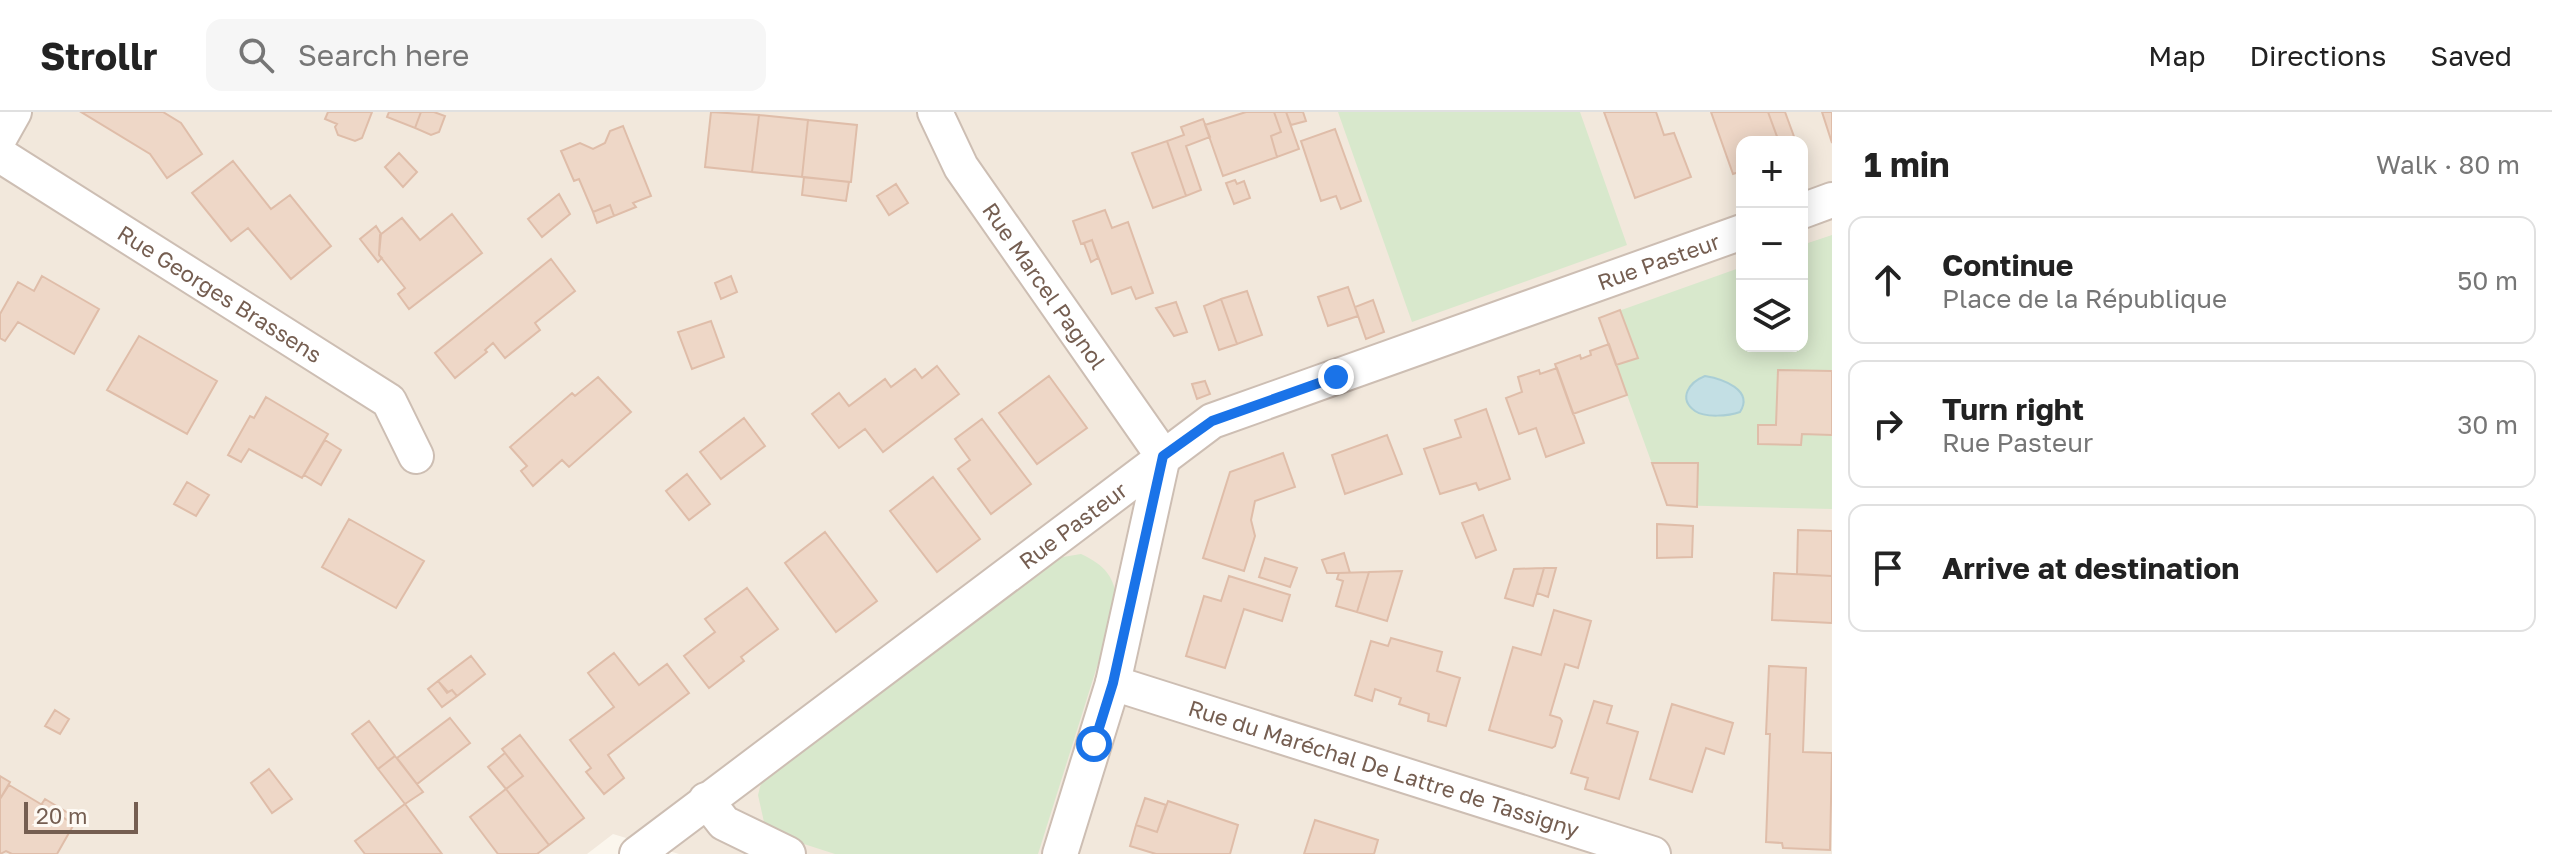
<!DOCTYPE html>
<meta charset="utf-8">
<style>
:root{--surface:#fff;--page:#f6f6f6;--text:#222;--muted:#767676;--line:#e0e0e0}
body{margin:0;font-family:"Golos Text",sans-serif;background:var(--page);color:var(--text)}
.controls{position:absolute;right:24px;top:24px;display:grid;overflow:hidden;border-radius:16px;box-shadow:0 4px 20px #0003}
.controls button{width:72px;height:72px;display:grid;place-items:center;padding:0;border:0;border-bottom:2px solid var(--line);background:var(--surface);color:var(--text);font:40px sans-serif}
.scale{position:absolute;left:24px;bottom:20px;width:114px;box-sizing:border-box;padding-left:8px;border:4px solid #755e51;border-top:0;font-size:22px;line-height:28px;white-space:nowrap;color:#755e51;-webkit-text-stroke:6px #fefaf4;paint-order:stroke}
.stop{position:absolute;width:24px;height:24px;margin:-18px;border:6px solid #1a73e8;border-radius:50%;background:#fff}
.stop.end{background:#1a73e8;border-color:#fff;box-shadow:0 2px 8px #0008}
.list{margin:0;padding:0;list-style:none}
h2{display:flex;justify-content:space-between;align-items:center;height:104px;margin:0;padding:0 32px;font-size:34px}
h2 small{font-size:26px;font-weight:400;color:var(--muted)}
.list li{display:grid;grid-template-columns:52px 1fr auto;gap:24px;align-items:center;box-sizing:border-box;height:128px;margin:0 16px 16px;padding:0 16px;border:2px solid var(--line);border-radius:16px}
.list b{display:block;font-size:30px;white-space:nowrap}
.list p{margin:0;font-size:26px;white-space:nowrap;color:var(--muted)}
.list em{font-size:26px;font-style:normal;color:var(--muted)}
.icon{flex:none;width:44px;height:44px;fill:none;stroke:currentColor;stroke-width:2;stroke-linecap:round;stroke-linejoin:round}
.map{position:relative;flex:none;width:1832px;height:742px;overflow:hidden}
header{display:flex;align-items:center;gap:48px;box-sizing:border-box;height:112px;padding:0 40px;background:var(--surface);border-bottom:2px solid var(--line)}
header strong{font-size:38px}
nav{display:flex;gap:44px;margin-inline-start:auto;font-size:28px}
.search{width:560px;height:72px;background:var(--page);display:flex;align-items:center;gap:20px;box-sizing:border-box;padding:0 28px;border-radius:16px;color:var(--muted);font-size:30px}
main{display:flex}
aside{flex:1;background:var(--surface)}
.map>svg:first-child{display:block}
.residential{fill:#f2e8dc;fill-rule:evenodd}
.green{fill:#d8e8cc}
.water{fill:#c3dfe4;stroke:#aaced5;stroke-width:2}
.building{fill:#eed7c7;stroke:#dfbda9;stroke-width:2}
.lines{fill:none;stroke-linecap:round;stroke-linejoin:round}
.minor-casing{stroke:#cdbeb3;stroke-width:38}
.minor{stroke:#fff;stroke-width:34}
.route{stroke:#1a73e8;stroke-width:10}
.labels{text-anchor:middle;stroke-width:6;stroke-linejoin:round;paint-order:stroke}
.street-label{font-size:22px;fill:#755e51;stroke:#fefaf4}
</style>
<header>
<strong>Strollr</strong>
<div class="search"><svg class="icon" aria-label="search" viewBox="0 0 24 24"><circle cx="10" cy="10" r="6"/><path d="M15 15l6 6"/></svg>Search here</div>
<nav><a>Map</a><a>Directions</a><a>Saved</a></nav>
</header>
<main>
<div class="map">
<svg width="1832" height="742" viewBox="0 0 1832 742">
<rect width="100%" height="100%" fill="#fbf6ed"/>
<path class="residential" d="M 0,0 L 1832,0 L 1832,742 L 679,742 L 613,722 L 587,742 L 0,742 ZM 1742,30 L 1802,30 L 1802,234 L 1742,234 Z"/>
<path class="green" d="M 1338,0 L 1580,0 L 1627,133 L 1412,210 Z
M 1832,123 L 1832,397 L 1667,393 L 1599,206 L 1742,155 L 1742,234 L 1802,234 L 1802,133 Z
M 1081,442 C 1105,453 1115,465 1117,491 L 1038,742 L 835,742 L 779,724 L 764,710 L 758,683 L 761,671 L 769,661 L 1051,447 Z"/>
<path class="water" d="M 1705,264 C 1723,267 1754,278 1740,300 C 1729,304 1705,306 1695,299 C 1677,286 1690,270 1705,264 Z"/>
<path class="building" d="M 81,0 L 163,0 L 181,11 L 202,42 L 167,66 L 150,42 Z
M 328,0 L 372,0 L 362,26 L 355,29 L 338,23 L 335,15 L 337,12 L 325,7 Z
M 389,0 L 421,0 L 415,16 L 387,5 Z
M 421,0 L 434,0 L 445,4 L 439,20 L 431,23 L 415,16 Z
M 711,0 L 759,3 L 752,60 L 705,55 Z
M 1246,0 L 1274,0 L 1281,20 L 1271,24 L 1277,45 L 1223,64 L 1205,13 Z
M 1274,0 L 1286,0 L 1299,37 L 1277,45 L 1271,24 L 1281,20 Z
M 1286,0 L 1303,0 L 1306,9 L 1291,13 Z
M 1604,0 L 1656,0 L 1664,23 L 1674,21 L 1691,65 L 1635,86 Z
M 1711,0 L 1768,0 L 1779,30 L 1742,30 L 1742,59 L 1733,62 Z
M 1768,0 L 1785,0 L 1796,30 L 1779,30 Z
M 1822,0 L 1832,0 L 1832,31 Z
M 759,3 L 808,8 L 802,65 L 752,60 Z
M 1203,7 L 1210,25 L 1186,34 L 1201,78 L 1186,84 L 1167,29 L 1184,23 L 1181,15 Z
M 808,8 L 857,13 L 851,70 L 802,65 Z
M 623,14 L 651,84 L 633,91 L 636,95 L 614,104 L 610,93 L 593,100 L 579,67 L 574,69 L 561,39 L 580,31 L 593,37 L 605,31 L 610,19 Z
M 1335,17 L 1361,89 L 1341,97 L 1336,84 L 1321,89 L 1301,29 Z
M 1167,29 L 1186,84 L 1153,96 L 1132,41 Z
M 399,41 L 417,60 L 403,75 L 385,55 Z
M 233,49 L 271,97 L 290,83 L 331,134 L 291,167 L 248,116 L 231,129 L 192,81 Z
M 804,65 L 849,70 L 846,89 L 802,83 Z
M 1235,68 L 1237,72 L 1244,69 L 1250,86 L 1234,92 L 1226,71 Z
M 896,72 L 908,91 L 889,103 L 877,84 Z
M 559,82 L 570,102 L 542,125 L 528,107 Z
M 610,93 L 614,104 L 597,111 L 593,100 Z
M 1105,98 L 1112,116 L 1128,110 L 1153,181 L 1136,187 L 1131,175 L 1112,182 L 1092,128 L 1081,132 L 1073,109 Z
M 452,102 L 482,141 L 409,197 L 398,182 L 405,176 L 379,143 L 380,123 L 402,106 L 420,128 Z
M 376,114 L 381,122 L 379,143 L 382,146 L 378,150 L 360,127 Z
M 1092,128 L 1098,146 L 1091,150 L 1084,131 Z
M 551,147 L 575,179 L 535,211 L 540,218 L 505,246 L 493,231 L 485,238 L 487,240 L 455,266 L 435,241 Z
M 42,164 L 99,197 L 74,242 L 18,210 L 5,229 L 0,226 L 0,202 L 18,170 L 34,179 Z
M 731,164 L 737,180 L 721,187 L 715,171 Z
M 1348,175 L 1358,204 L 1328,214 L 1318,185 Z
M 1247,179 L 1262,223 L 1237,232 L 1221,187 Z
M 1221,187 L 1237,232 L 1219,238 L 1204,194 Z
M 1373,188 L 1384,220 L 1366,227 L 1355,195 Z
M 1176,190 L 1187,220 L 1174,224 L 1156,196 Z
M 1620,198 L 1638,246 L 1616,253 L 1599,206 Z
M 711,209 L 724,245 L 692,257 L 678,220 Z
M 139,224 L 217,269 L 187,322 L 107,278 Z
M 1609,232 L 1627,283 L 1573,302 L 1555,252 L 1580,243 L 1581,247 L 1591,243 L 1590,239 Z
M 937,254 L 959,282 L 883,340 L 865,317 L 839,336 L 812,302 L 839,281 L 849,294 L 885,267 L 891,275 L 915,257 L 922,266 Z
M 1557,256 L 1584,331 L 1546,345 L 1536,316 L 1519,322 L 1506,286 L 1522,280 L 1518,265 L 1539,258 L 1540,262 Z
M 1778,258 L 1832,259 L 1832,323 L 1802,322 L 1801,333 L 1758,332 L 1758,313 L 1776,313 Z
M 1049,264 L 1087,316 L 1037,352 L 999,301 Z
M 598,265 L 631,300 L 569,355 L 562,348 L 533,374 L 521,359 L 527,354 L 510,335 L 572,281 L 575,284 Z
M 1205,269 L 1210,282 L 1197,287 L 1192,272 Z
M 266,285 L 328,322 L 302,366 L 249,337 L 241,350 L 228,343 L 250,304 L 254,306 Z
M 1486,297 L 1510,367 L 1479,378 L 1476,371 L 1440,382 L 1424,337 L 1461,325 L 1455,308 Z
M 744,306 L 765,334 L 721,367 L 700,340 Z
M 982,307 L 1031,372 L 991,402 L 958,357 L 970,348 L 955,327 Z
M 1387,323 L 1402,362 L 1345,382 L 1332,343 Z
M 325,328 L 341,338 L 321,373 L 304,363 Z
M 1283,341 L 1295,375 L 1255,389 L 1251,408 L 1255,424 L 1244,459 L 1203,446 L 1230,360 Z
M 1652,351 L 1698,351 L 1697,395 L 1667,393 Z
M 687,362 L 710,392 L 689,408 L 666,379 Z
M 933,365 L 980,427 L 937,460 L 890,399 Z
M 187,370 L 209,383 L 196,404 L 174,392 Z
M 1483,403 L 1496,438 L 1476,446 L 1462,411 Z
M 349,407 L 424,449 L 396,496 L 322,455 Z
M 1657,412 L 1693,414 L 1692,445 L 1657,446 Z
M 1798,418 L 1832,419 L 1832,464 L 1797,462 Z
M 825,420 L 877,489 L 836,520 L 785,451 Z
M 1344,441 L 1350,461 L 1327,461 L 1322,448 Z
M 1265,446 L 1297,456 L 1290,475 L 1259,465 Z
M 1544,456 L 1556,456 L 1548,485 L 1537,481 Z
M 1544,456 L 1533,494 L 1505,486 L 1514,457 Z
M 1402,459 L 1387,509 L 1357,500 L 1369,460 Z
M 1369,460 L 1357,500 L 1336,494 L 1343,469 L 1337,467 L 1339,461 Z
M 1774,461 L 1832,464 L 1832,511 L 1772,508 Z
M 1229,464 L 1290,483 L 1282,509 L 1244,497 L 1225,556 L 1186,544 L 1204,484 L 1221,489 Z
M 747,476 L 778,517 L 741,545 L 744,549 L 709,576 L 684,544 L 715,520 L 705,507 Z
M 1554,498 L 1591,509 L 1578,556 L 1565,552 L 1550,603 L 1560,606 L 1562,609 L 1555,634 L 1552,636 L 1489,618 L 1513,535 L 1541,543 Z
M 1391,526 L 1442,540 L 1437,559 L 1460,566 L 1446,614 L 1428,609 L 1429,602 L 1399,592 L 1401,586 L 1375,577 L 1372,589 L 1355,583 L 1371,529 L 1388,534 Z
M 614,541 L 639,573 L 667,552 L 689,581 L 608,643 L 624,666 L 604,682 L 586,660 L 591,656 L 570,628 L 614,595 L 588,561 Z
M 471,544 L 485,562 L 457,584 L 452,578 L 448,580 L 438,569 Z
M 1769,554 L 1806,556 L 1803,640 L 1832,641 L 1830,738 L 1783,736 L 1782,731 L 1766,730 L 1770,622 L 1766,622 Z
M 438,569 L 447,581 L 452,578 L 457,584 L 442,595 L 428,577 Z
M 1594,589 L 1612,594 L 1607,611 L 1638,620 L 1619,687 L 1585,677 L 1588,666 L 1571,661 Z
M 1672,592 L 1733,611 L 1724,642 L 1706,636 L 1692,680 L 1650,667 Z
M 55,598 L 69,607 L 60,622 L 45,614 Z
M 450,606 L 470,631 L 417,672 L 397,646 Z
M 369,609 L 395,644 L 378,657 L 352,622 Z
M 520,623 L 584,706 L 549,733 L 506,677 L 523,664 L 502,637 Z
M 505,641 L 523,664 L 506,677 L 488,655 Z
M 395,644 L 423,680 L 405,692 L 378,657 Z
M 269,657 L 292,687 L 272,701 L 251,671 Z
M 0,664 L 10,670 L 0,687 Z
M 9,673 L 74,712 L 57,742 L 12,742 L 6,739 L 0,742 L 0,687 Z
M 506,677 L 549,733 L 537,742 L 498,742 L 470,705 Z
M 1145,686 L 1166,693 L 1157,720 L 1136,713 Z
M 45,687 L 78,707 L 74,712 L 41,693 Z
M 1168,689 L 1238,713 L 1230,742 L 1156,742 L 1130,734 L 1136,713 L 1157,720 Z
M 405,692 L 442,742 L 365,742 L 355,729 Z
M 1315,708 L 1378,728 L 1374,742 L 1304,742 Z"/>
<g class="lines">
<defs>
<g id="minor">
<path id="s1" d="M 935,0 L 961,55 L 1163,344"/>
<path d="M 0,25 L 14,0"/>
<path id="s2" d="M 0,43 L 389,289 L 416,344"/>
<path d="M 1802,99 L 1832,88"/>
<path id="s3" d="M 1113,571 L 1653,742"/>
<path d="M 706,688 L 724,711 L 788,742"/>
<path id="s4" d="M 637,742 L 1212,309 L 1742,120"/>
<path d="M 1060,742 L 1113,571 L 1163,344"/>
</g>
</defs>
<use href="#minor" class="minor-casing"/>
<use href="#minor" class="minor"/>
</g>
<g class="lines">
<path class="route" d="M 1094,632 L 1113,571 L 1163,344 L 1212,309 L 1336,265"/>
</g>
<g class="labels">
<g class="street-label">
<text dy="8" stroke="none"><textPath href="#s4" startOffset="1194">Rue Pasteur</textPath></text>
<text dy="8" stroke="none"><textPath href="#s1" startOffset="206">Rue Marcel Pagnol</textPath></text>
<text dy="8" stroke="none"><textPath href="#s2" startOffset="260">Rue Georges Brassens</textPath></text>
<text dy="8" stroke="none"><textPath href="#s4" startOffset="546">Rue Pasteur</textPath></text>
<text dy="8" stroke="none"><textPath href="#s3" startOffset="284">Rue du Maréchal De Lattre de Tassigny</textPath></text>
</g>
</g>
</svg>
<div class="controls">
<button>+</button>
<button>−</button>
<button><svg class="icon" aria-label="layers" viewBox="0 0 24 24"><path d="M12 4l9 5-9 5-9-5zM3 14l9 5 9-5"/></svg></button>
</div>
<div class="scale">20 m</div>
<div class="stop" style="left:1094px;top:632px"></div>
<div class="stop end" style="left:1336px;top:265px"></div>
</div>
<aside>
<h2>1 min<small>Walk · 80 m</small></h2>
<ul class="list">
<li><svg class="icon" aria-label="ahead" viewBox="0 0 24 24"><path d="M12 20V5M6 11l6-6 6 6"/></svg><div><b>Continue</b><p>Place de la République</p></div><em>50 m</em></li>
<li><svg class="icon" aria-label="right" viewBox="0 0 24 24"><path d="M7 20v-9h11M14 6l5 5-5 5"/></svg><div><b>Turn right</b><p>Rue Pasteur</p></div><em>30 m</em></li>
<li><svg class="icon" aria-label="arrive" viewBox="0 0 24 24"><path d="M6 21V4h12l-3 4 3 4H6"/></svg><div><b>Arrive at destination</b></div></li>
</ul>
</aside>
</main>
